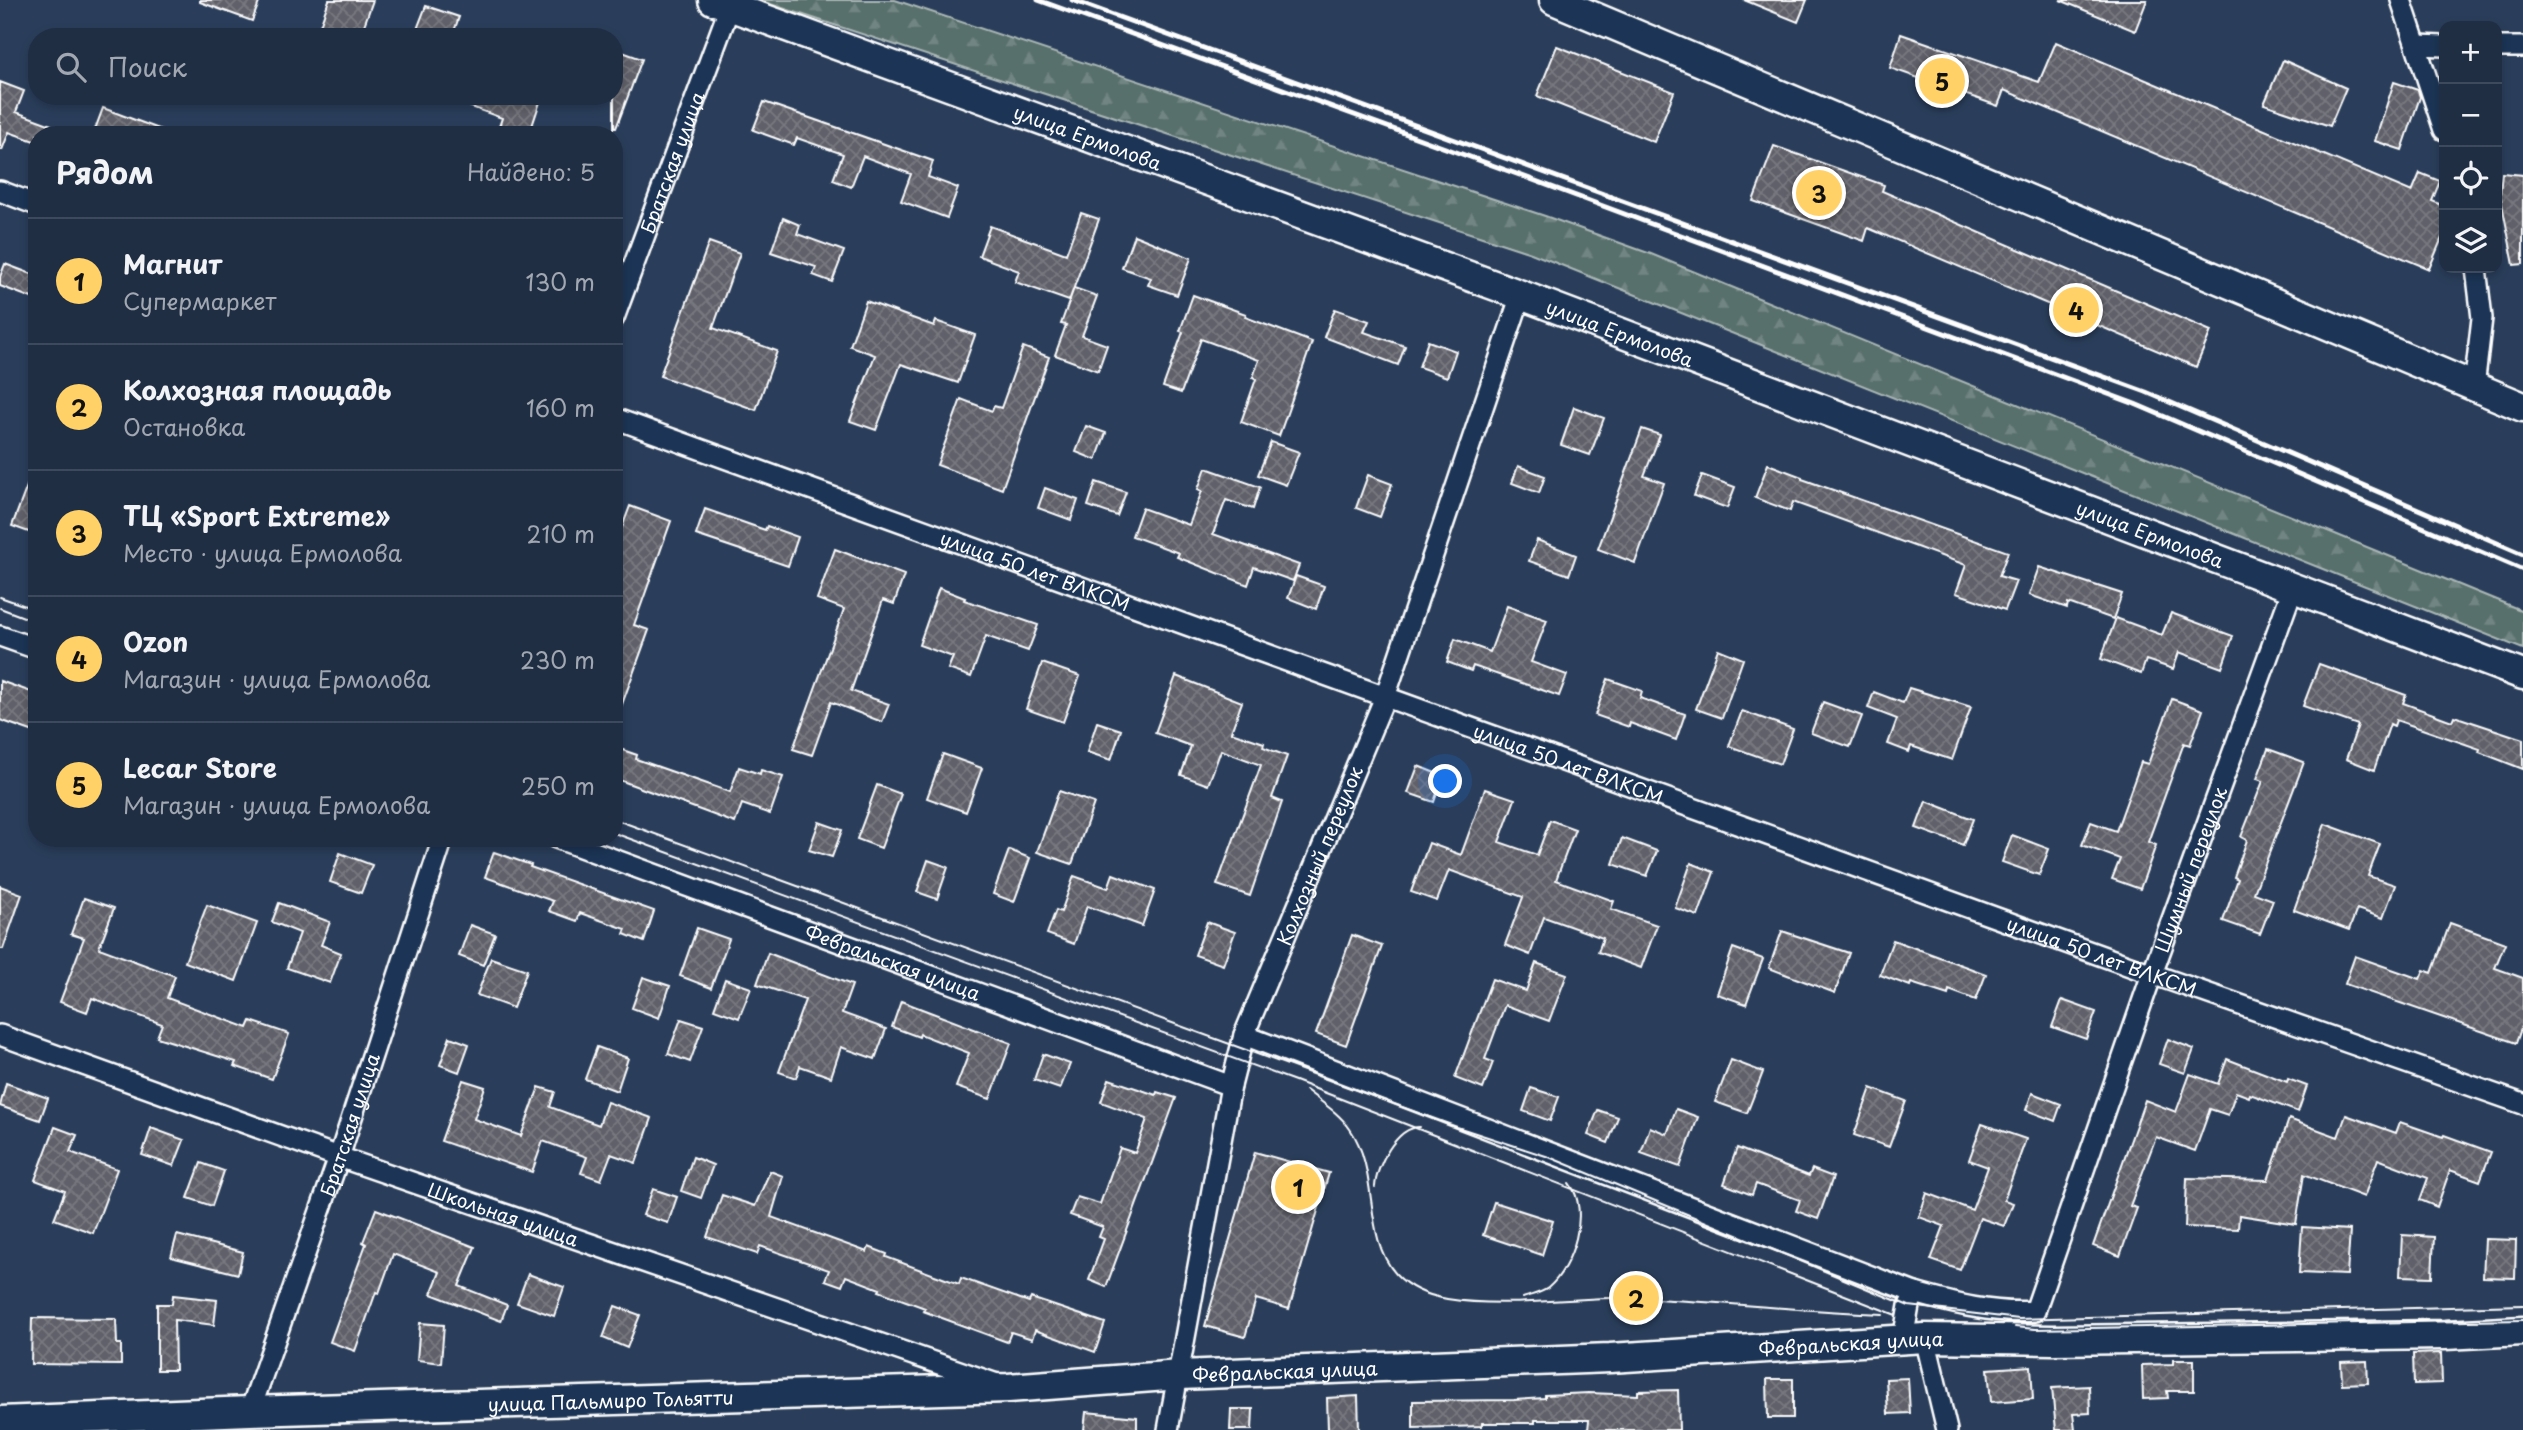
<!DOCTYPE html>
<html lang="ru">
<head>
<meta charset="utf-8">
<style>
  body { margin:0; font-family:"Playpen Sans",sans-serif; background:#28364b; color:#f1f3f6 }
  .controls { position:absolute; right:21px; top:21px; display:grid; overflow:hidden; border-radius:14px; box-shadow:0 4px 10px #0003 }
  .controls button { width:63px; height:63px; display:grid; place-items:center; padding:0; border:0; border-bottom:2px solid #3d4a5d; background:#202e44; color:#f1f3f6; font:35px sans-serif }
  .you { position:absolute; left:1446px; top:782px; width:24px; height:24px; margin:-18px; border:5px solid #fff; border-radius:50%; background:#1a73e8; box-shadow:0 0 0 10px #1a73e833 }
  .badge { display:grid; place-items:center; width:46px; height:46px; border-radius:50%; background:#ffd166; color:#111; font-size:23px; font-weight:700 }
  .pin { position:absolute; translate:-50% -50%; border:4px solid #fff; box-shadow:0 2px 7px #0006 }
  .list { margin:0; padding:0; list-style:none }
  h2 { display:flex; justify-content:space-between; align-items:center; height:91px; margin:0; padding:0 28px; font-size:30px }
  h2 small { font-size:23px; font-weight:400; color:#a2a8b2 }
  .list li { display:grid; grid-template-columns:46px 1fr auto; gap:21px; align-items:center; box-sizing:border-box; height:126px; padding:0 28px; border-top:2px solid #3d4a5d }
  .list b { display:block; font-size:26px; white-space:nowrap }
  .list p { margin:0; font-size:23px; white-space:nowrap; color:#a2a8b2 }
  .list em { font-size:23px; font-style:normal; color:#a2a8b2 }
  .icon { flex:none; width:38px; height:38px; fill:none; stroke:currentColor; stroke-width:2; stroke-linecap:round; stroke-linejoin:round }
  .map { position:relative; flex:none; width:2523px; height:1430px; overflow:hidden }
  .search { position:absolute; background:#202e44; box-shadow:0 4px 10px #0003; left:28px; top:28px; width:595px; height:77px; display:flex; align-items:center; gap:18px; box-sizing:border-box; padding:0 24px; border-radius:28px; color:#a2a8b2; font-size:26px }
  .panel { position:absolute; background:#202e44; box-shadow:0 4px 10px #0003; left:28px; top:126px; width:595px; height:721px; border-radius:28px }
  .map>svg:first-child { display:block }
  .forest { fill:url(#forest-firs); stroke:#acb8b6; stroke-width:2 }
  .building { fill:url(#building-cross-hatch); stroke:#fff; stroke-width:2 }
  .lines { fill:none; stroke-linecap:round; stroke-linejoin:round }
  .street-casing { stroke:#fff; stroke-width:24 }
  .secondary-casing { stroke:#fff; stroke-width:33 }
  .street { stroke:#1d3557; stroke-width:19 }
  .secondary { stroke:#1d3557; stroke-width:28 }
  .tram { stroke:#fff; stroke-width:2 }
  .rail { stroke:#fff; stroke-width:5 }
  .labels { text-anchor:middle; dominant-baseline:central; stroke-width:7; stroke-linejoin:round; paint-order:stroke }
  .street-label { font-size:19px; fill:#fff; stroke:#1d3557 }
</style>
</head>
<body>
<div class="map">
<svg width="2523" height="1430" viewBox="0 0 2523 1430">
  <defs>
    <pattern id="forest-firs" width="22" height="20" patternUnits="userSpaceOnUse" patternTransform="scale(1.75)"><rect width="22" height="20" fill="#58706c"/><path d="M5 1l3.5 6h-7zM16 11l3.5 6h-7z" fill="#718582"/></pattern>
    <pattern id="building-cross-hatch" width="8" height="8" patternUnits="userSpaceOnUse" patternTransform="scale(1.75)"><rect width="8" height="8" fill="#60606a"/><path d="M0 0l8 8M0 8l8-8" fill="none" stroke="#787880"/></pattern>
  </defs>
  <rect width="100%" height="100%" fill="#2a3e5b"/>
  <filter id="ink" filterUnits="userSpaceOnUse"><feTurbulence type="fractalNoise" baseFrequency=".0143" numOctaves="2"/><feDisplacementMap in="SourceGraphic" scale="14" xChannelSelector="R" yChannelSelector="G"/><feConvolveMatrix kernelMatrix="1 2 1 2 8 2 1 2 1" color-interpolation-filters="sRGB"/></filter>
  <g filter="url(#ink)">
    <path class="forest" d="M758 0H895L1545 216 1651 254 2523 611V649L1531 253Z"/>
    <path class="building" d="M200 0H260L252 21 200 2Z
      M329 0H373L360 37H316Z
      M1744 0H1807L1798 22Z
      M2060 0H2147L2135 31Z
      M426 6 459 17 452 37H414Z
      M1901 34 2039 82 2056 42 2412 192 2420 173 2440 181 2432 201 2444 206V233L2429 269 2004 90 1998 106 1890 68Z
      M1557 46 1674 92 1654 142 1537 96Z
      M614 49 642 59 616 128H614Z
      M2283 60 2346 88 2330 126 2264 104Z
      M0 82 24 91 16 112 73 133V135H37V142L9 132 2 150H0Z
      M2394 82 2418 90 2420 97 2402 150 2375 141Z
      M450 96H542L529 135H496L502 118 449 99Z
      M764 102 933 161 928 177 958 188 947 218 901 201 911 174 863 156 851 187 833 180 843 154 797 138 794 145 753 130Z
      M103 108 170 133 169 135H93Z
      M1774 146 1884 185 1882 191 2211 331 2196 367 1868 228 1864 241 1753 201Z
      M2502 173 2523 175V264L2514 265 2500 194Z
      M1081 213 1099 219 1069 301 1015 282 1019 271 979 256 990 226 1066 254Z
      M783 218 800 225 797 234 844 251 832 282 813 275 816 267 771 252Z
      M1134 235 1191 258 1177 295 1148 285 1151 278 1122 268Z
      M709 242 740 253 713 328 777 351 756 410 660 376Z
      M5 264 37 276V300L0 286V277Z
      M1074 288 1097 296 1082 336 1107 345 1098 371 1055 355 1066 325 1061 324Z
      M1193 295 1246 314 1245 317 1312 342 1279 436 1241 422 1256 379 1253 377 1259 360 1201 339 1181 393 1163 387 1183 332 1180 331Z
      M866 301 934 326 936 321 975 335 958 383 901 364 876 430 850 421 875 355 850 346Z
      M1335 309 1369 321 1364 332 1405 346 1398 365 1324 337Z
      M1428 341 1456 351 1447 377 1419 367Z
      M1023 347 1049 357 1002 489 937 465 961 399 992 411 994 406 1001 408Z
      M1574 407 1604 418 1590 455 1561 445Z
      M1086 426 1106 433 1096 460 1076 452Z
      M1642 429 1660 435 1644 476 1664 483 1635 563 1598 549Z
      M1271 442 1299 452 1286 485 1258 475Z
      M1768 464 1802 477V479L2008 552 1999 576 2016 581 2005 610 1956 593 1966 565 1793 502 1790 511 1755 498Z
      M35 465H37V535L12 526Z
      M1518 466 1545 476 1539 493 1512 483Z
      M1206 468 1260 487 1253 509 1226 500 1213 534 1299 565 1293 581 1254 567 1248 585 1177 557 1179 553 1132 536 1142 508 1189 525 1202 491 1198 489Z
      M1368 475 1392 484 1380 517 1356 508Z
      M1702 475 1735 487 1727 508 1694 496Z
      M1096 482 1126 492 1117 516 1088 506Z
      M1045 488 1078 500 1071 520 1038 508Z
      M630 506 671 521 634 625 649 630 617 718H614V549Z
      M705 509 765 530 767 526 798 537 788 566 696 535Z
      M1537 540 1576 555 1569 575 1529 561Z
      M835 549 904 575 894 604 883 600 851 691 889 704 882 722 831 702 812 755 793 749 844 609 817 599Z
      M2039 567 2122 594 2113 619 2068 603 2067 608 2029 595Z
      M1296 576 1324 586 1316 609 1288 598Z
      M939 588 965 598 964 600 1038 625 1028 651 986 636 971 677 948 669 953 657 919 645Z
      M1507 606 1547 620 1531 662 1567 675 1559 696 1473 666 1471 671 1447 662 1455 639 1490 652Z
      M2171 613 2233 636 2222 668 2179 652 2173 669 2146 660 2141 674 2101 659 2116 618 2162 635Z
      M1718 649 1743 659 1722 718 1696 709Z
      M1042 663 1080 676 1063 722 1026 709Z
      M2319 664 2406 695 2403 703 2452 721 2454 716 2523 739V769L2479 752 2480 749 2396 720 2394 726 2390 724 2374 770 2346 759 2358 725 2303 706Z
      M1176 676 1242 702 1231 732 1264 743 1263 747 1287 756 1272 798 1282 802 1250 896 1217 885 1261 765 1221 750 1208 785 1181 775 1191 746 1155 733Z
      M1608 679 1642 691 1640 698 1685 714 1676 740 1630 723 1629 727 1595 715Z
      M0 681 37 694V733L0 720Z
      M1909 688 1971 707 1952 760 1911 746 1909 752 1888 744 1897 719 1868 708 1874 692 1903 703Z
      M2172 699 2203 710 2190 745 2184 743 2148 842 2156 845 2140 889 2112 879 2120 859 2082 845 2091 822 2116 831 2141 762 2148 764Z
      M1823 702 1862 716 1850 747 1811 733Z
      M1742 711 1793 729 1780 764 1729 746Z
      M1097 722 1121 730 1111 760 1087 752Z
      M614 747 637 755 636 759 730 792 739 767 760 774 761 770 783 777 770 814 742 804 735 823 614 778Z
      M2268 749 2304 762 2254 893 2273 900 2260 934 2223 921 2238 879 2234 877 2247 840 2241 837 2263 781 2257 779Z
      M943 754 982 768 966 812 927 798Z
      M1418 766 1443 776 1434 802 1408 793Z
      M877 785 901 794 881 848 857 839Z
      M1485 789 1515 799 1499 842 1537 855 1550 820 1575 829 1556 880 1614 901 1611 909 1657 925 1641 968 1598 952 1603 938 1544 917 1530 955 1505 945 1523 897 1449 870 1437 901 1411 892 1429 843 1461 855Z
      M1059 791 1094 803 1072 864 1037 852Z
      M1926 801 1973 819 1963 845 1916 828Z
      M819 822 842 830 832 857 809 850Z
      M2325 824 2380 844 2368 876 2395 885 2383 918 2357 909 2349 930 2294 910Z
      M2012 835 2049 849 2039 875 2002 862Z
      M1622 838 1657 851 1647 876 1613 864Z
      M1009 850 1030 858 1014 902 993 894Z
      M494 852 531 865 530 867 654 911 644 942 624 934 626 929 580 913 577 921 549 911 553 901 485 877Z
      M340 853 372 865 361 893 330 882Z
      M928 860 948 867 937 899 917 892Z
      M1691 863 1714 872 1698 916 1675 908Z
      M1113 874 1155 890 1142 926 1087 906 1074 944 1047 934 1056 910 1061 912 1074 876 1108 888Z
      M0 886 22 894 3 949H0Z
      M84 898 114 908 99 948 175 976 167 998 248 1028 251 1021 289 1034 272 1079 234 1066 236 1062 157 1037 162 1024 92 998 87 1012 60 1002 84 938 71 934Z
      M279 903 330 922 321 945 341 953 330 983 287 968 300 933 272 922Z
      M207 905 257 923 236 981 185 962Z
      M1207 922 1235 932 1223 965 1195 955Z
      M2450 923 2505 943 2495 968 2523 978V1023L2516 1043 2345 984 2355 956 2420 979 2424 970 2432 973Z
      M470 925 495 934 483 965 459 956Z
      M697 928 729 939 711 988 680 976Z
      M1782 931 1849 953 1835 993 1769 968Z
      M1352 935 1382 946 1346 1045 1316 1034Z
      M1893 940 1986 974 1976 1000 1949 990 1948 995 1911 983 1910 986 1880 975Z
      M1733 948 1763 959 1746 1004 1717 994Z
      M768 953 852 985 842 1013 886 1029 875 1059 841 1047 831 1077 800 1066 796 1078 779 1072 805 1000 757 984Z
      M491 958 527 970 513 1008 477 995Z
      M1536 963 1567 974 1549 1021 1505 1005 1485 1059 1493 1062 1483 1089 1455 1078 1492 979 1526 991Z
      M643 977 670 986 659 1018 632 1008Z
      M725 979 751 988 739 1018 714 1009Z
      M2062 1000 2096 1012 2086 1039 2052 1027Z
      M901 1001 1011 1043 990 1099 956 1087 969 1053 920 1034 919 1037 892 1027Z
      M681 1019 703 1026 690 1062 668 1054Z
      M450 1037 469 1044 459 1072 440 1065Z
      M2168 1039 2194 1049 2185 1073 2159 1064Z
      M597 1047 628 1058 617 1091 585 1079Z
      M1043 1054 1070 1064 1060 1089 1034 1080Z
      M2227 1059 2287 1082 2288 1079 2307 1086 2298 1112 2250 1094 2249 1097 2236 1092 2228 1115 2210 1109 2195 1151 2156 1137 2130 1206 2137 1208 2120 1256 2093 1246 2145 1100 2176 1112 2190 1074 2218 1084Z
      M1731 1060 1763 1072 1747 1113 1715 1102Z
      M1109 1079 1156 1095 1157 1092 1176 1098 1106 1287 1089 1280 1104 1239 1099 1237 1103 1227 1070 1215 1077 1197 1100 1204 1120 1148 1135 1153 1147 1119 1101 1102Z
      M463 1080 485 1087 474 1119 521 1136 539 1087 555 1092 550 1107 599 1125 607 1102 652 1118 636 1163 611 1154 601 1180 581 1173 587 1157 543 1141 532 1172 441 1141Z
      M6 1083 48 1098 40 1120 0 1106Z
      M1531 1088 1559 1097 1550 1121 1523 1111Z
      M1871 1088 1906 1101 1889 1147 1854 1135Z
      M2032 1093 2061 1104 2055 1121 2026 1110Z
      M1676 1109 1698 1117 1680 1167 1641 1153 1650 1127 1667 1134Z
      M1598 1110 1618 1117 1608 1143 1588 1135Z
      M2346 1115 2396 1133 2400 1122 2443 1137 2444 1135 2491 1152 2480 1181 2450 1170 2437 1207 2420 1200 2428 1178 2378 1159 2364 1197 2304 1174 2296 1224 2239 1215 2238 1229 2185 1227 2187 1178 2268 1180 2289 1119 2338 1137Z
      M1982 1124 2026 1139 2004 1200 2013 1203 2004 1226 1980 1218 1960 1270 1931 1260 1944 1226 1919 1217 1927 1193 1972 1210 1988 1167 1969 1160Z
      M55 1127 77 1135 70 1152 117 1169 93 1233 54 1219 65 1191 35 1180Z
      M151 1128 184 1140 174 1166 142 1155Z
      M1737 1148 1809 1176 1812 1169 1833 1177 1818 1219 1796 1211 1800 1200 1756 1184 1752 1195 1724 1184Z
      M1255 1152 1329 1173 1289 1309 1256 1299 1245 1337 1205 1326Z
      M693 1157 713 1165 701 1198 681 1191Z
      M201 1163 224 1171 212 1206 188 1198Z
      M770 1171 783 1176 771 1217 867 1252 869 1247 887 1254 886 1257 959 1284 961 1278 1029 1302 1031 1298 1105 1323 1095 1352 1035 1330 1032 1339 1011 1332 1007 1342 923 1311 925 1308 879 1291 880 1289 846 1276 842 1286 825 1280 829 1270 760 1246 757 1254 707 1237 722 1195 755 1206Z
      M653 1189 677 1197 668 1223 643 1215Z
      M1494 1202 1553 1221 1542 1255 1483 1235Z
      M376 1209 475 1247 459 1286 507 1305 501 1321 431 1294 440 1272 393 1254 379 1293 376 1292 355 1351 330 1342 366 1244 363 1242Z
      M2302 1227 2350 1230 2347 1275 2299 1273Z
      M177 1235 243 1252 238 1274 171 1257Z
      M2402 1235 2434 1237 2432 1277 2400 1276Z
      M2485 1239 2516 1240 2515 1278 2483 1277Z
      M528 1274 564 1287 554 1316 517 1303Z
      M173 1295 217 1300 214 1325 174 1320 175 1370H157V1304H172Z
      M615 1306 640 1315 627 1348 603 1338Z
      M32 1318 116 1319 117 1344H121V1365L31 1364Z
      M420 1323 444 1325 441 1363 417 1360Z
      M2441 1353 2442 1383 2414 1384 2413 1354Z
      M2173 1360H2194V1391H2167L2168 1398 2143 1399 2142 1365 2173 1364Z
      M2367 1361 2368 1383 2342 1384 2341 1362Z
      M2031 1366 2033 1399 1991 1402 1988 1369Z
      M1908 1378 1910 1413 1888 1414 1886 1379Z
      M1767 1379H1793V1418H1768Z
      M2089 1386 2090 1413 2073 1414 2075 1430H2056L2052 1388Z
      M1678 1390 1679 1430H1588L1589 1420H1535V1423H1482V1426L1413 1428V1401L1514 1400 1545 1398V1395L1589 1393 1638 1395V1391Z
      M1358 1396 1359 1430H1328L1327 1398Z
      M1231 1409H1253L1252 1430H1230Z
      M1086 1412 1137 1417V1430H1084Z"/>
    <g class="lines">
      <g class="street-casing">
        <g id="street">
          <path d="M2401 0 2444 130"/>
          <path d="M2417 45 2444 46"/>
          <path d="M2497 47H2523"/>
          <path d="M0 191 37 205"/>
          <path id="s1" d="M614 318 730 6"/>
          <path d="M2474 387 2482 318 2476 268"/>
          <path id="s2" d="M614 418 2152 974 2523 1104"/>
          <path d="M0 636 37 649"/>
          <path id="s3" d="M556 838 1231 1086"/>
          <path id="s4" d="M0 1035 339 1157 997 1384"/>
          <path id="s5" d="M1244 1035 1915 1293C1954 1304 1994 1314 2035 1311L2152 974 2293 588"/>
          <path d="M1925 1338 1947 1430"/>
          <path d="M1903 1339 1909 1306 1915 1293"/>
          <path id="s6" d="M250 1411 339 1157 443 838"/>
          <path id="s7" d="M1168 1430 1231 1086 1244 1035 1385 697 1521 295"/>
        </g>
      </g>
      <g class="secondary-casing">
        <g id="secondary">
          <path id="s8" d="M713 0 1521 295 2523 675"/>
          <path d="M1554 0 2523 407"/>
          <path id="s9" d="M0 1421 250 1411 1008 1388 1180 1375 1610 1358 1925 1338 2052 1340 2445 1335 2523 1331"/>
        </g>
      </g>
      <use href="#street" class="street"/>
      <use href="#secondary" class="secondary"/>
      <path class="tram" d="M0 597 37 610
        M0 608 37 622
        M614 819 1457 1127 1549 1157 1909 1306 2019 1319 2523 1305
        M614 833 1295 1081 1896 1315
        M1306 1090C1321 1102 1339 1113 1350 1129 1380 1171 1362 1236 1396 1274 1409 1288 1429 1296 1447 1299 1511 1309 1575 1296 1639 1298 1720 1302 1801 1311 1883 1314
        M1375 1187C1376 1167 1396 1127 1420 1127
        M1523 1298C1530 1295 1542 1293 1548 1288 1573 1267 1591 1210 1569 1183
        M2015 1327 2035 1329 2523 1320"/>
      <path class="rail" d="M1038 0 1525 177 2135 404 2523 570
        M1072 0 2146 392 2523 554"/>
    </g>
  </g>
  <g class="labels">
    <g class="street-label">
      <text stroke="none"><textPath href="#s8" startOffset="399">улица Ермолова</textPath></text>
      <text stroke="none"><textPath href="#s1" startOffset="166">Братская улица</textPath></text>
      <text stroke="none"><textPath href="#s8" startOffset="966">улица Ермолова</textPath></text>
      <text stroke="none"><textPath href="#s8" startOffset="1533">улица Ермолова</textPath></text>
      <text stroke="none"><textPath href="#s2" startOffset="448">улица 50 лет ВЛКСМ</textPath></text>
      <text stroke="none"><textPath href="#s2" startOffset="1015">улица 50 лет ВЛКСМ</textPath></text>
      <text stroke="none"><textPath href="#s7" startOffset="597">Колхозный переулок</textPath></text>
      <text stroke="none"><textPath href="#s5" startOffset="1309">Шумный переулок</textPath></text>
      <text stroke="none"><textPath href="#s2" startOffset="1582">улица 50 лет ВЛКСМ</textPath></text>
      <text stroke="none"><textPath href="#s3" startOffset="359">Февральская улица</textPath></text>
      <text stroke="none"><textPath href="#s6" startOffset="303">Братская улица</textPath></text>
      <text stroke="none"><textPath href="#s4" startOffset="534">Школьная улица</textPath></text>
      <text stroke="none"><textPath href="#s9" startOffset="1853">Февральская улица</textPath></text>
      <text stroke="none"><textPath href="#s9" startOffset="1286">Февральская улица</textPath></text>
      <text stroke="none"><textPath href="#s9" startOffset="611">улица Пальмиро Тольятти</textPath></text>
    </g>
  </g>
</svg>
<div class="controls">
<button>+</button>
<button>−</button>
<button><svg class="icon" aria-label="locate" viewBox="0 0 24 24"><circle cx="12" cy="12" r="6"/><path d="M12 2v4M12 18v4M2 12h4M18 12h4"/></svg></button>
<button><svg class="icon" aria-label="layers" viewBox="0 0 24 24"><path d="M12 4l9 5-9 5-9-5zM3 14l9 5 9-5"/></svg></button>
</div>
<div class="you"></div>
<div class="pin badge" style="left:1298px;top:1187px">1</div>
<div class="pin badge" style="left:1636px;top:1298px">2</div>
<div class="pin badge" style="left:1819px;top:193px">3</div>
<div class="pin badge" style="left:2076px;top:310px">4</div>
<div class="pin badge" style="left:1942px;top:81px">5</div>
<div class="search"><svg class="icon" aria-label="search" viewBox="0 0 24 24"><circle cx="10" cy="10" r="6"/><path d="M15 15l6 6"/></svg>Поиск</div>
<section class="panel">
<h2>Рядом<small>Найдено: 5</small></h2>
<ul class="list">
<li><span class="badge">1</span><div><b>Магнит</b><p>Супермаркет</p></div><em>130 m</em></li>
<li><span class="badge">2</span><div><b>Колхозная площадь</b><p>Остановка</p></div><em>160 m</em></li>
<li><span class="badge">3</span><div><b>ТЦ «Sport Extreme»</b><p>Место · улица Ермолова</p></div><em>210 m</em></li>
<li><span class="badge">4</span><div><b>Ozon</b><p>Магазин · улица Ермолова</p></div><em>230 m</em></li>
<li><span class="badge">5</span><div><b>Lecar Store</b><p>Магазин · улица Ермолова</p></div><em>250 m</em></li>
</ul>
</section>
</div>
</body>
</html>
